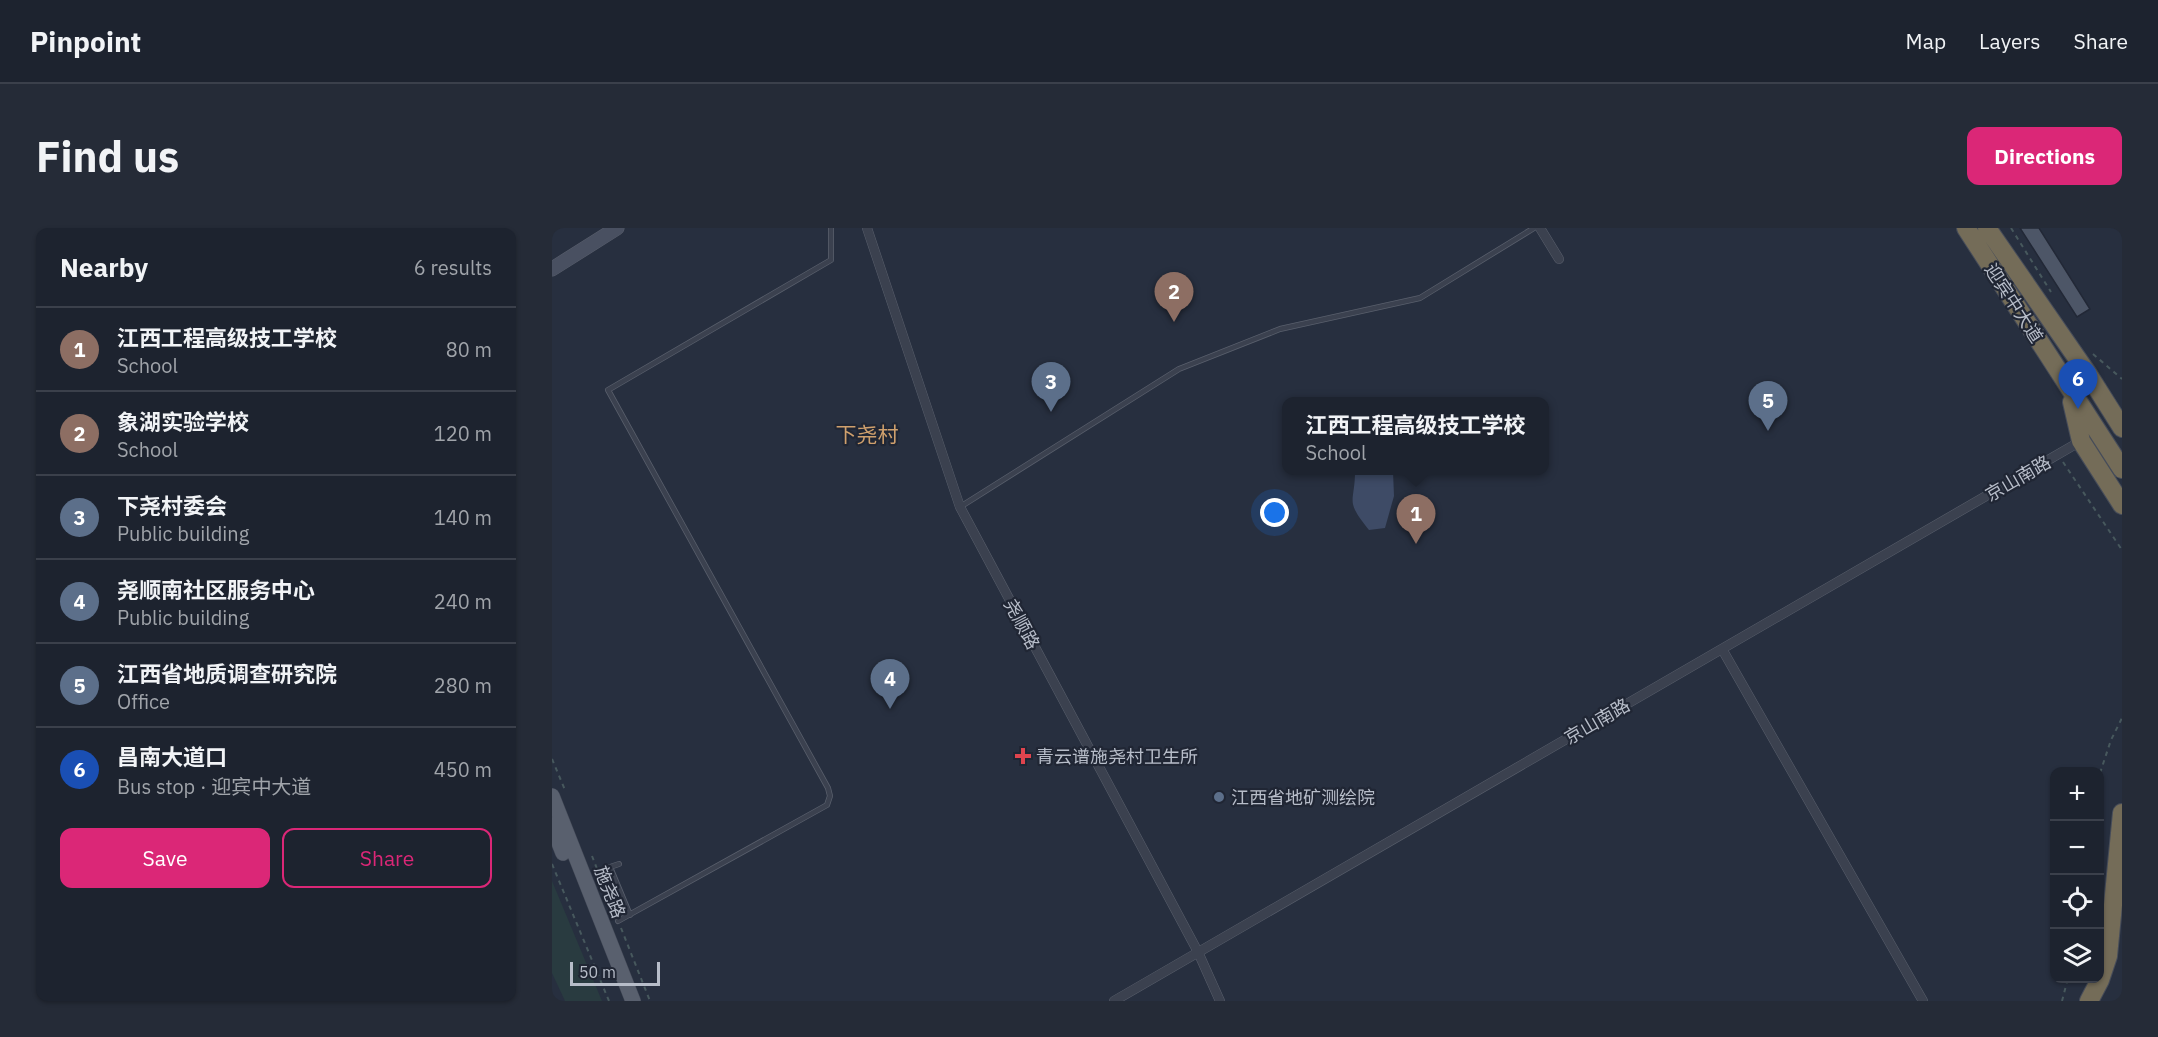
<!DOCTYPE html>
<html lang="en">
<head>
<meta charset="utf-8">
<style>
  body { margin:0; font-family:"IBM Plex Sans","Noto Sans SC",sans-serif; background:#252b37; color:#f1f3f6 }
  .controls { position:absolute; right:18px; bottom:18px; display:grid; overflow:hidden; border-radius:12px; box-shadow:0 2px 4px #0004 }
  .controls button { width:54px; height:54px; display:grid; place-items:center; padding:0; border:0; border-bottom:2px solid #3b404b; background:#1d232f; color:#f1f3f6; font:30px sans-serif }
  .scale { position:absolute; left:18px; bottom:15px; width:90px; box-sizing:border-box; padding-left:6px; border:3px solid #b7bdc9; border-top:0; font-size:16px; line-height:21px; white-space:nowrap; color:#b7bdc9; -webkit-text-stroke:4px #202634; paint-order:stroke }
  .you { position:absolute; left:723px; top:285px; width:21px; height:21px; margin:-15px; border:4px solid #fff; border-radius:50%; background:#1a73e8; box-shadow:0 0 0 9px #1a73e833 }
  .badge { display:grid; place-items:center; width:39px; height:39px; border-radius:50%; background:#db2777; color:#fff; font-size:20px; font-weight:700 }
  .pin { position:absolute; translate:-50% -50px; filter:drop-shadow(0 2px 3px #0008) }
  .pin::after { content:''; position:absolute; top:32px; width:21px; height:18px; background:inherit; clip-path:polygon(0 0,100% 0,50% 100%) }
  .popup { position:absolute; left:730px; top:169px; width:267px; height:78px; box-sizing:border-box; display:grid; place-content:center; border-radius:12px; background:#1d232f; filter:drop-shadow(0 2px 4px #0005); font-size:20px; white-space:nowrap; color:#a0a4aa }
  .popup b { font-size:22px; color:#f1f3f6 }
  .popup::after { content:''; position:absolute; left:50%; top:100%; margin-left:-12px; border:12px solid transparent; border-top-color:#1d232f }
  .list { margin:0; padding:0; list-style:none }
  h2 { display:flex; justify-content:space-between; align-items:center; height:78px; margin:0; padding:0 24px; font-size:26px }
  h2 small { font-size:20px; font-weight:400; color:#a0a4aa }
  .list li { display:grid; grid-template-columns:39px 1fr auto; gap:18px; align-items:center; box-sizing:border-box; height:84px; padding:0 24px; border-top:2px solid #3b404b }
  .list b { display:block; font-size:22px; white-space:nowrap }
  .list p { margin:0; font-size:20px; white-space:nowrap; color:#a0a4aa }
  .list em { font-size:20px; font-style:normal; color:#a0a4aa }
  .actions { display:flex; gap:12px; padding:18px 24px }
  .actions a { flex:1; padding:14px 0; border:2px solid #db2777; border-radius:12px; text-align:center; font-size:21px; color:#db2777 }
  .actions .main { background:#db2777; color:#fff }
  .icon { flex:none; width:33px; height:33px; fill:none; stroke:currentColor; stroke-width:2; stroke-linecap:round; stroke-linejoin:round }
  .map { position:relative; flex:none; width:1570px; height:773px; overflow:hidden; border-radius:12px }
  header { display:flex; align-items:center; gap:36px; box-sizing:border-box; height:84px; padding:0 30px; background:#1d232f; border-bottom:2px solid #3b404b }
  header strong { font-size:28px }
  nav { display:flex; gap:33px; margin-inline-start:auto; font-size:21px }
  .intro { display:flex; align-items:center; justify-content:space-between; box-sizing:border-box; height:144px; padding:0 36px }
  h1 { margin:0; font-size:42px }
  .button { padding:15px 27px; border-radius:12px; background:#db2777; color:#fff; font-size:21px; font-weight:700 }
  main { display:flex; gap:36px; padding:0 36px }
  aside { flex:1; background:#1d232f; border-radius:12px; box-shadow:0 2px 4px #0004 }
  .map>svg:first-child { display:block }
  .green { fill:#293b40 }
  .water { fill:#3e4b66 }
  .building { fill:#4d5667; stroke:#222836; stroke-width:1.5 }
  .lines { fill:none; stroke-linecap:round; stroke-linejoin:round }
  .lane-casing { stroke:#595f6c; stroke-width:6 }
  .street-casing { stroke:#595f6c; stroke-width:10 }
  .secondary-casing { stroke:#595f6c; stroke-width:15 }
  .primary-casing { stroke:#444a58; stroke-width:16 }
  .highway-casing { stroke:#464c59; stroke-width:20 }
  .path { stroke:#47585d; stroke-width:2; stroke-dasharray:4.5 4.5; stroke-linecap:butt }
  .lane { stroke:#3b414f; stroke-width:4.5 }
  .street { stroke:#3b414f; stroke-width:9 }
  .secondary { stroke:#495061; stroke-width:14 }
  .primary { stroke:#59606e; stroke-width:15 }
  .highway { stroke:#746c58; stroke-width:18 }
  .health-dot { fill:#e0444e; stroke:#202634; stroke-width:2 }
  .service-dot { fill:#5c6f8a; stroke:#202634; stroke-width:2 }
  .labels { text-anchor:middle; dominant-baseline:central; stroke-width:4.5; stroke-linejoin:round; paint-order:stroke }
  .street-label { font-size:18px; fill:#b7bdc9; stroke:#202634 }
  .poi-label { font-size:18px; fill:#b7bdc9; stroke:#202634; text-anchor:start }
  .quarter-label { font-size:21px; fill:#cfa06d; stroke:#202634 }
</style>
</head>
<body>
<header>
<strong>Pinpoint</strong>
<nav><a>Map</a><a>Layers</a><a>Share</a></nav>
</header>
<div class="intro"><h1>Find us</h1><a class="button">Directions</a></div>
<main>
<aside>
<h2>Nearby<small>6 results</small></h2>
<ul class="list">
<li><span class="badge" style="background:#8d6e63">1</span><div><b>江西工程高级技工学校</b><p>School</p></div><em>80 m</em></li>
<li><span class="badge" style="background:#8d6e63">2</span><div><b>象湖实验学校</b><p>School</p></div><em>120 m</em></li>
<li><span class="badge" style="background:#5c6f8a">3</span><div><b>下尧村委会</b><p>Public building</p></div><em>140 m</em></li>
<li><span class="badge" style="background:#5c6f8a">4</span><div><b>尧顺南社区服务中心</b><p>Public building</p></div><em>240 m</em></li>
<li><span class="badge" style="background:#5c6f8a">5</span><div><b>江西省地质调查研究院</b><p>Office</p></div><em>280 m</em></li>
<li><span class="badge" style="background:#1a4fb4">6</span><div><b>昌南大道口</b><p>Bus stop · 迎宾中大道</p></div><em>450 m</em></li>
</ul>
<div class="actions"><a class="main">Save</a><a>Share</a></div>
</aside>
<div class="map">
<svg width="1570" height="773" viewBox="0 0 1570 773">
  <rect width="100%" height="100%" fill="#272f3f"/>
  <path class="green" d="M0 653 50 773H13L0 745Z"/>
  <path class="water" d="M803 243H841L842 268 833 300 817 302C792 271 803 276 803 243Z"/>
  <path class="building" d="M1468 0H1487L1538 81 1525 89Z"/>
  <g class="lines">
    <g class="lane-casing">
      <path id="lane" d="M408 279 627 141 728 101 868 70 982 0
        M67 636 58 639 78 687
        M66 693 275 577 278 568 276 560 56 162 279 32V0"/>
    </g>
    <g class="street-casing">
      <path id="street" d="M315 0 408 279 646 724 668 773
        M988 0 1007 31
        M1170 421 1371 773
        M562 773 1529 213"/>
    </g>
    <g class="secondary-casing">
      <path id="secondary" d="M0 41 65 0"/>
    </g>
    <g class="primary-casing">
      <path id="primary" d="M0 568 81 773
        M0 597 11 625"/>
    </g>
    <g class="highway-casing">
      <path id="highway" d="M1414 0 1570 241
        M1435 0 1536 146 1570 200
        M1520 174 1529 213 1570 277
        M1537 773 1548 752 1556 728 1570 585"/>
    </g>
    <path class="path" d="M1459 0 1499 64
      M1541 126 1570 151
      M1511 234 1570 322
      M0 531 13 562
      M1548 545 1559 512 1570 490
      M40 628 63 687
      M0 636 57 773
      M69 700 98 773
      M1510 773 1516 750"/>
    <use href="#lane" class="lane"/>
    <use href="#street" class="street"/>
    <use href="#secondary" class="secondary"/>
    <use href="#primary" class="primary"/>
    <use href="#highway" class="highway"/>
  </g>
  <path class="health-dot" d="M468 519h6v6h6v6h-6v6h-6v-6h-6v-6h6z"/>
  <circle class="service-dot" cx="667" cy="569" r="6"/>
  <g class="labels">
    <g class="street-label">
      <text transform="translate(1462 75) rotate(57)">迎宾中大道</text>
      <text transform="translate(1466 250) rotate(-30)">京山南路</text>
      <text transform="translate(470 396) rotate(62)">尧顺路</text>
      <text transform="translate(1045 493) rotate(-30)">京山南路</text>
      <text transform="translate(58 664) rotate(69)">施尧路</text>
    </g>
    <g class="poi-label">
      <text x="484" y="528">青云谱施尧村卫生所</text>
      <text x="679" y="569">江西省地矿测绘院</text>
    </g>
    <g class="quarter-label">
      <text x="315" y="206">下尧村</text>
    </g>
  </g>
</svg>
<div class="controls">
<button>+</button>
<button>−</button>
<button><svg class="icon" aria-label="locate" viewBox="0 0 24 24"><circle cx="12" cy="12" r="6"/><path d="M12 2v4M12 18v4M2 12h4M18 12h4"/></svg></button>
<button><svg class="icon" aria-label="layers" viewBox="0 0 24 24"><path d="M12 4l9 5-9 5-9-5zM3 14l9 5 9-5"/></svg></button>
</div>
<div class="scale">50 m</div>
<div class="you"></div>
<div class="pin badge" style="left:864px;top:316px;background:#8d6e63">1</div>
<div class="popup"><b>江西工程高级技工学校</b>School</div>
<div class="pin badge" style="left:622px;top:94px;background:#8d6e63">2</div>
<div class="pin badge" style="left:499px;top:184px;background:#5c6f8a">3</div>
<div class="pin badge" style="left:338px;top:481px;background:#5c6f8a">4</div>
<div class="pin badge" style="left:1216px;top:203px;background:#5c6f8a">5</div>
<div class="pin badge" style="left:1526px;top:181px;background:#1a4fb4">6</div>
</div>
</main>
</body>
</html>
